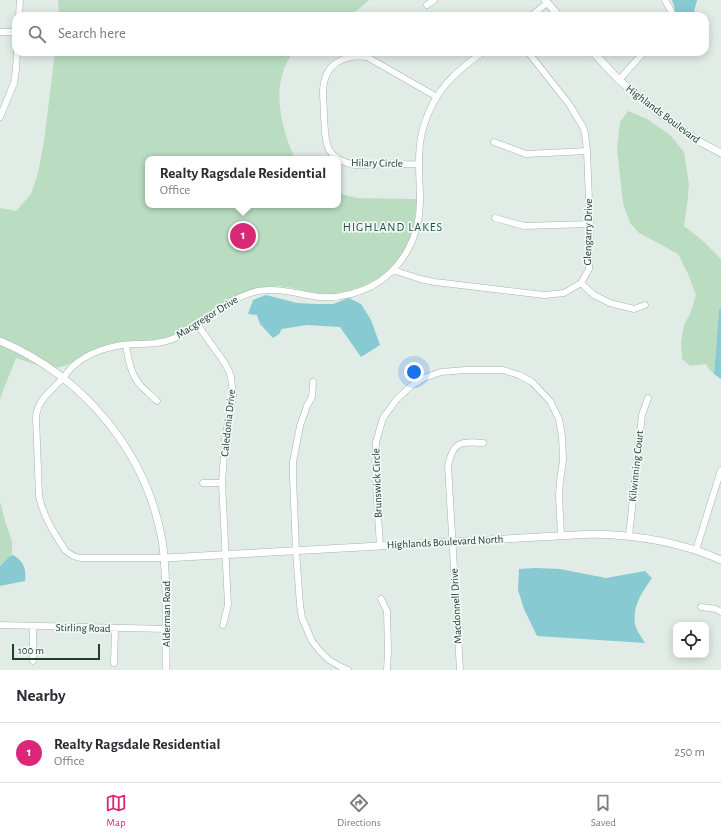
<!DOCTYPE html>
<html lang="en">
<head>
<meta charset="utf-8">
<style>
  body { margin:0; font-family:"Alegreya Sans",sans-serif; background:#f2f2f3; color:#2b2b33 }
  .controls { position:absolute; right:12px; bottom:12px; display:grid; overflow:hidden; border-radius:8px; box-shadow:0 2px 10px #0003 }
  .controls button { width:36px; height:36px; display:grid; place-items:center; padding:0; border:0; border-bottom:1px solid #e1e1e2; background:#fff; color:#2b2b33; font:20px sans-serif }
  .scale { position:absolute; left:12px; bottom:10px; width:88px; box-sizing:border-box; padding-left:4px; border:2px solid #213d34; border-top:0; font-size:11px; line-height:14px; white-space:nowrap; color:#213d34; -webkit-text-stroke:3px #f2f8f5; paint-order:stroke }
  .you { position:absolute; left:414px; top:372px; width:14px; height:14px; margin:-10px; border:3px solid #fff; border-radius:50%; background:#1a73e8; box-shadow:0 0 0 6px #1a73e833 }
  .badge { display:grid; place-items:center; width:26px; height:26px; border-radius:50%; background:#db2777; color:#fff; font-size:13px; font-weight:700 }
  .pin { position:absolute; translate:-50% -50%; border:2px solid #fff; box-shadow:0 1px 4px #0006 }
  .popup { position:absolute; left:145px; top:156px; width:196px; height:52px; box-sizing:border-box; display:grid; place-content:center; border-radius:8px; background:#fff; filter:drop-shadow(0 1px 3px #0005); font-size:13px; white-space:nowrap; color:#7c7c81 }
  .popup b { font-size:15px; color:#2b2b33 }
  .popup::after { content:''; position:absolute; left:50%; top:100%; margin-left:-8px; border:8px solid transparent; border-top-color:#fff }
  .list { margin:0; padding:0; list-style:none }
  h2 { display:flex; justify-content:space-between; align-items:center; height:52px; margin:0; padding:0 16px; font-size:17px }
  h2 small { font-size:13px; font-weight:400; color:#7c7c81 }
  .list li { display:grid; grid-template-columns:26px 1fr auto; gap:12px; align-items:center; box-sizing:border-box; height:60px; padding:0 16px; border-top:1px solid #e1e1e2 }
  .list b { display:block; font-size:15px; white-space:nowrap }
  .list p { margin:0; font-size:13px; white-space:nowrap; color:#7c7c81 }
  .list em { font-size:13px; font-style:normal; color:#7c7c81 }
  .icon { flex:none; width:22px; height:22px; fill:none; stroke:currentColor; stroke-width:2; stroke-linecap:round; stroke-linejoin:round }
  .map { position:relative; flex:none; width:721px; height:670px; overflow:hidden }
  .search { position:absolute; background:#fff; box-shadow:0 2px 10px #0003; left:12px; right:12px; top:12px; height:44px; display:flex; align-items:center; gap:10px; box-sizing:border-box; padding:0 14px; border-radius:12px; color:#7c7c81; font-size:15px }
  .sheet { height:112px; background:#fff }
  nav { display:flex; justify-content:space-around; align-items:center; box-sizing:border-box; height:56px; border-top:1px solid #e1e1e2; background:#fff; font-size:11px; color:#7c7c81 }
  nav a { display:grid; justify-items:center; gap:2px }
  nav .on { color:#db2777 }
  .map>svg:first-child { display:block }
  .green { fill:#baddc2 }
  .water { fill:#88cad2 }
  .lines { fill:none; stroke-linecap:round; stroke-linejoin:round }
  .minor-casing { stroke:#a4b4ae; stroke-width:7 }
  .tertiary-casing { stroke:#a4b4ae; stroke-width:8 }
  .minor { stroke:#fff; stroke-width:6 }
  .tertiary { stroke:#fff; stroke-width:7 }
  .labels { text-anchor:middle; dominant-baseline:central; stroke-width:3.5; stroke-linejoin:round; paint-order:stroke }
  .street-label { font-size:11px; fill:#213d34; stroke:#f2f8f5 }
  .neighbourhood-label { font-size:12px; letter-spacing:1px; fill:#1d4f41; stroke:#f2f8f5 }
</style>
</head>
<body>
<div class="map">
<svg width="721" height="670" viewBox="0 0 721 670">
  <rect width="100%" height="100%" fill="#e1ece7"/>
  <path class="green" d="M58 0H369L359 9 348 16H59Z
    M55 52H293C270 84 280 125 295 159H148V205H338V193L357 198 417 199C416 213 415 225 411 238 396 275 356 297 316 293 308 292 300 290 292 288 279 285 264 286 250 290 220 299 199 324 170 336 156 342 142 340 128 341 121 341 114 343 107 345 97 348 86 353 77 359 76 360 74 362 72 363 68 365 61 367 55 368L31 352 0 338V208L16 211 31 194 38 173 44 141Z
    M628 111 647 119 670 135 684 152 689 185 687 206 684 226 702 240 721 259V308L719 310 714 374 709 369 706 364 690 366 682 359 681 342 684 325 690 314 696 295 688 274 678 254 639 233 630 223 623 203 617 149 620 122Z
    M0 345 28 358 42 367 16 358 1 396 0 401Z
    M0 501 5 521 12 541V554L0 566Z"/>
  <path class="water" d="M672 0H697L694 12 692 16H676L674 6Z
    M266 295 297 303 316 304H333L349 298 361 304 371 320 380 345 361 357 340 327 307 325 282 329 279 334 273 338 260 324 257 315 248 314 253 300Z
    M721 308V379L714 374 719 310Z
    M13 555C23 560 27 570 25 581L0 586V566L10 556Z
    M536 568 560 569 606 578 645 571 652 578C643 591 632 606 635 624 636 630 642 638 645 643L537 636 524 609 518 590 519 569Z"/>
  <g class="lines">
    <g class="minor-casing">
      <path id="minor" d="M665 0 672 13 671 16
        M427 5 434 0
        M19 16 20 0
        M531 16 547 3
        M0 32H16
        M619 80 644 52
        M0 117 14 83 16 69 17 52
        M494 142 526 154 587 151
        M419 164 355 165C345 163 335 159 329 150 324 139 325 127 324 116 324 108 323 99 323 91 324 64 343 54 367 57L437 97
        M495 218 524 226 590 224
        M393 270 420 279 435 282 544 295 564 293 581 283 589 269 590 224 587 151 585 133 583 127 569 104 528 52
        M581 283 594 295 610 303 634 309 645 305
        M197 324 224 362 229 371 231 377 233 396 225 439 222 483 228 605 223 625
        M126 345C128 359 131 375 141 386 146 391 152 396 157 401
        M313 382 312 397 307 406 300 426 293 462V478L296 551 300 605 302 618 312 641 319 650 329 660 341 667 348 670
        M203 483H222
        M629 536 642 415 648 398
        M380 546 375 469 376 442 383 418 397 399 411 386 424 378 441 372 466 370H503L519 375 532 382 550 401 559 419 562 436 563 460 560 481 559 496 561 535
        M696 550 721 470
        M165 558H81C74 557 70 555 65 550 54 533 43 516 39 496L36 417C38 400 48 394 59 382 64 378 67 372 72 367 88 352 112 345 133 344 148 344 161 344 175 338 204 324 226 298 258 291 276 288 291 292 307 295 329 300 352 296 372 286 403 269 420 236 420 201 420 176 416 150 424 125 435 90 454 73 483 52
        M381 599 387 611 388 651 387 670
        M701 607 716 609 721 612
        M0 625 167 629
        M33 627V661
        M114 663 115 629
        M460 670 448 466C453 442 460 441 483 443"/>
    </g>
    <g class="tertiary-casing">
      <path id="tertiary" d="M545 0 559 16
        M593 52 619 80 660 114 700 142 721 153
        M0 341C83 376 146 451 162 540 165 557 165 574 166 591 166 617 166 644 166 670
        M165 558 593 534C637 535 681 542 721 560"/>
    </g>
    <use href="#minor" class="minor"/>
    <use href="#tertiary" class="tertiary"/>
  </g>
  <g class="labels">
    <g class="street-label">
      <text transform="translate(663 114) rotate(37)">Highlands Boulevard</text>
      <text transform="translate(377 163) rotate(1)">Hilary Circle</text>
      <text transform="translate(588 232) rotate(-89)">Glengarry Drive</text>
      <text transform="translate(207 317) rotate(-32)">Macgregor Drive</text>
      <text transform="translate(228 423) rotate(-84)">Caledonia Drive</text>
      <text transform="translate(636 466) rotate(-84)">Kilwinning Court</text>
      <text transform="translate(377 483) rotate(-92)">Brunswick Circle</text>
      <text transform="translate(445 542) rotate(-3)">Highlands Boulevard North</text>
      <text transform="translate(456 606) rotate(-93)">Macdonnell Drive</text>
      <text transform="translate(166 614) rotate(-90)">Alderman Road</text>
      <text transform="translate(83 628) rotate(1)">Stirling Road</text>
    </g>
    <g class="neighbourhood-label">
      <text x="393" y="227">HIGHLAND LAKES</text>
    </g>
  </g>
</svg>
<div class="controls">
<button><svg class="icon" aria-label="locate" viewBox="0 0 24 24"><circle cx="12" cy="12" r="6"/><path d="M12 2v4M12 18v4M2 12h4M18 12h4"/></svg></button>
</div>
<div class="scale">100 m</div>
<div class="you"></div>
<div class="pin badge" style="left:243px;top:236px">1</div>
<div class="popup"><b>Realty Ragsdale Residential</b>Office</div>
<div class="search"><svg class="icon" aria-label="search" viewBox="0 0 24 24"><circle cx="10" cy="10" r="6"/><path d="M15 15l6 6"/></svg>Search here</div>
</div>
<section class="sheet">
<h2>Nearby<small></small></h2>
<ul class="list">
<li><span class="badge">1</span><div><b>Realty Ragsdale Residential</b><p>Office</p></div><em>250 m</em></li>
</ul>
</section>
<nav>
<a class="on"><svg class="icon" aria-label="map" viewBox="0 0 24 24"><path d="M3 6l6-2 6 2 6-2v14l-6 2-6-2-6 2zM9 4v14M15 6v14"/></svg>Map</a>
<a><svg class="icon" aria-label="directions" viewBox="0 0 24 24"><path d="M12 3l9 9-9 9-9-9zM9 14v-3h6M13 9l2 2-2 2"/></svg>Directions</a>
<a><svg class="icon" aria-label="saved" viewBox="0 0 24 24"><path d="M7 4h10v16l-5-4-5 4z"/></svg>Saved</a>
</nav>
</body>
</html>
